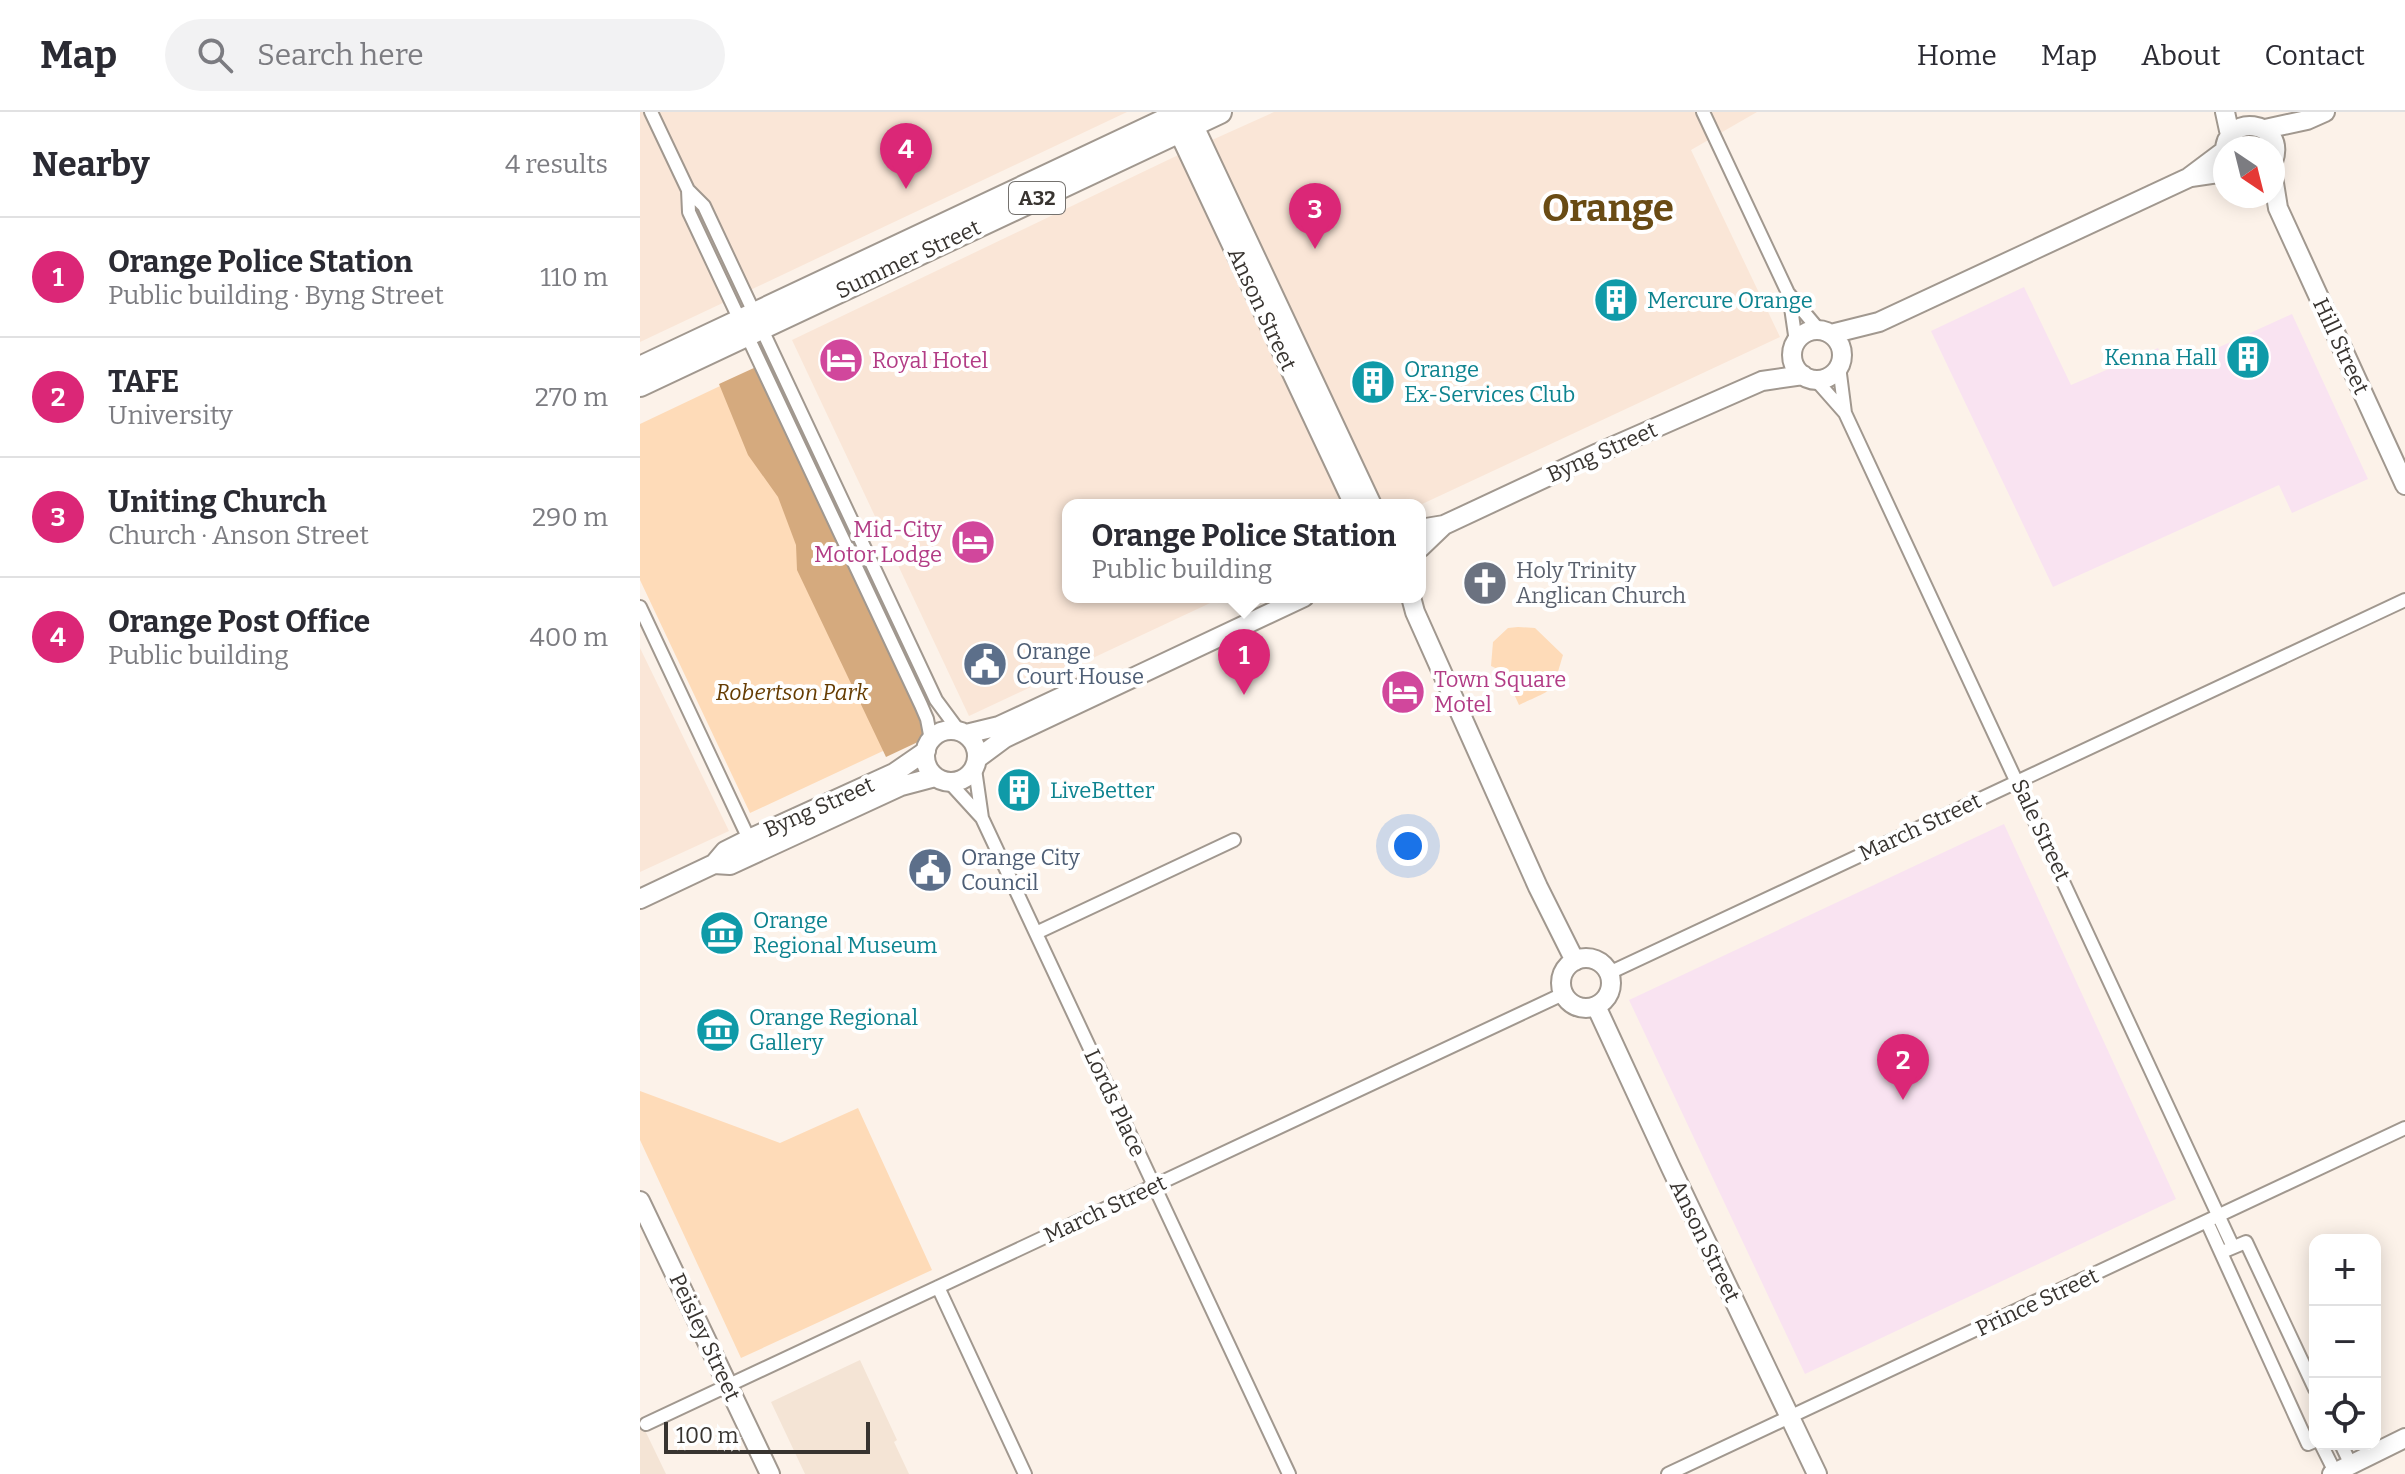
<!DOCTYPE html>
<html lang="en">
<head>
<meta charset="utf-8">
<style>
  body { margin:0; font-family:Bitter,serif; background:#f2f2f3; color:#2b2b33 }
  .controls { position:absolute; right:24px; bottom:24px; display:grid; overflow:hidden; border-radius:16px; box-shadow:0 4px 20px #0003 }
  .controls button { width:72px; height:72px; display:grid; place-items:center; padding:0; border:0; border-bottom:2px solid #e1e1e2; background:#fff; color:#2b2b33; font:40px sans-serif }
  .compass { position:absolute; left:1573px; top:24px; width:72px; height:72px; border-radius:50%; background:#fff; box-shadow:0 4px 20px #0003; rotate:145deg }
  .scale { position:absolute; left:24px; bottom:20px; width:206px; box-sizing:border-box; padding-left:8px; border:4px solid #383430; border-top:0; font-size:22px; line-height:28px; white-space:nowrap; color:#383430; -webkit-text-stroke:6px #fff; paint-order:stroke }
  .you { position:absolute; left:768px; top:734px; width:28px; height:28px; margin:-20px; border:6px solid #fff; border-radius:50%; background:#1a73e8; box-shadow:0 0 0 12px #1a73e833 }
  .badge { display:grid; place-items:center; width:52px; height:52px; border-radius:50%; background:#db2777; color:#fff; font-size:26px; font-weight:700 }
  .pin { position:absolute; translate:-50% -66px; filter:drop-shadow(0 2px 4px #0008) }
  .pin::after { content:''; position:absolute; top:42px; width:28px; height:24px; background:inherit; clip-path:polygon(0 0,100% 0,50% 100%) }
  .popup { position:absolute; left:422px; top:387px; width:364px; height:104px; box-sizing:border-box; display:grid; place-content:center; border-radius:16px; background:#fff; filter:drop-shadow(0 2px 6px #0005); font-size:26px; white-space:nowrap; color:#7c7c81 }
  .popup b { font-size:30px; color:#2b2b33 }
  .popup::after { content:''; position:absolute; left:50%; top:100%; margin-left:-16px; border:16px solid transparent; border-top-color:#fff }
  .list { margin:0; padding:0; list-style:none }
  h2 { display:flex; justify-content:space-between; align-items:center; height:104px; margin:0; padding:0 32px; font-size:34px }
  h2 small { font-size:26px; font-weight:400; color:#7c7c81 }
  .list li { display:grid; grid-template-columns:52px 1fr auto; gap:24px; align-items:center; box-sizing:border-box; height:120px; padding:0 32px; border-top:2px solid #e1e1e2 }
  .list b { display:block; font-size:30px; white-space:nowrap }
  .list p { margin:0; font-size:26px; white-space:nowrap; color:#7c7c81 }
  .list em { font-size:26px; font-style:normal; color:#7c7c81 }
  .icon { flex:none; width:44px; height:44px; fill:none; stroke:currentColor; stroke-width:2; stroke-linecap:round; stroke-linejoin:round }
  .map { position:relative; flex:none; width:1765px; height:1362px; overflow:hidden }
  header { display:flex; align-items:center; gap:48px; box-sizing:border-box; height:112px; padding:0 40px; background:#fff; border-bottom:2px solid #e1e1e2 }
  header strong { font-size:38px }
  nav { display:flex; gap:44px; margin-inline-start:auto; font-size:28px }
  .search { width:560px; height:72px; background:#f2f2f3; display:flex; align-items:center; gap:20px; box-sizing:border-box; padding:0 28px; border-radius:44px; color:#7c7c81; font-size:30px }
  main { display:flex }
  aside { flex:1; background:#fff }
  .map>svg:first-child { display:block }
  .commercial { fill:#fae6d7 }
  .built { fill:#f4e4d5 }
  .education { fill:#f9e3f1 }
  .green { fill:#fedbb8 }
  .forest { fill:#d5aa7e }
  .lines { fill:none; stroke-linecap:round; stroke-linejoin:round }
  .street-casing { stroke:#a1988f; stroke-width:16 }
  .secondary-casing { stroke:#a1988f; stroke-width:22 }
  .highway-casing { stroke:#a1988f; stroke-width:26 }
  .street { stroke:#fff; stroke-width:12 }
  .secondary { stroke:#fff; stroke-width:18 }
  .highway { stroke:#fff; stroke-width:22 }
  .labels { text-anchor:middle; dominant-baseline:central; stroke-width:8; stroke-linejoin:round; paint-order:stroke }
  .shield { fill:#fff; stroke:#74716e; stroke-width:2 }
  .shield-label { font-size:20px; font-weight:bold; fill:#383430 }
  .street-label { font-size:22px; fill:#383430; stroke:#fff }
  .culture-label { font-size:22px; fill:#0d838f; stroke:#fff; text-anchor:start }
  .hotel-label { font-size:22px; fill:#b23c85; stroke:#fff; text-anchor:start }
  .worship-label { font-size:22px; fill:#5b616d; stroke:#fff; text-anchor:start }
  .service-label { font-size:22px; fill:#4e5e75; stroke:#fff; text-anchor:start }
  .park-label { font-size:22px; font-style:italic; fill:#653c02; stroke:#fff }
  .town-label { font-size:38px; font-weight:bold; fill:#694b14; stroke:#fff }
</style>
</head>
<body>
<header>
<strong>Map</strong>
<div class="search"><svg class="icon" aria-label="search" viewBox="0 0 24 24"><circle cx="10" cy="10" r="6"/><path d="M15 15l6 6"/></svg>Search here</div>
<nav><a>Home</a><a>Map</a><a>About</a><a>Contact</a></nav>
</header>
<main>
<aside>
<h2>Nearby<small>4 results</small></h2>
<ul class="list">
<li><span class="badge">1</span><div><b>Orange Police Station</b><p>Public building · Byng Street</p></div><em>110 m</em></li>
<li><span class="badge">2</span><div><b>TAFE</b><p>University</p></div><em>270 m</em></li>
<li><span class="badge">3</span><div><b>Uniting Church</b><p>Church · Anson Street</p></div><em>290 m</em></li>
<li><span class="badge">4</span><div><b>Orange Post Office</b><p>Public building</p></div><em>400 m</em></li>
</ul>
</aside>
<div class="map">
<svg width="1765" height="1362" viewBox="0 0 1765 1362">
  <rect width="100%" height="100%" fill="#fcf2e9"/>
  <path class="commercial" d="M0 0H487L0 230Z
    M634 0H1117L1051 38 1140 225 780 393H428V485H583L329 604 152 228 532 46Z
    M0 536 89 719 0 760Z"/>
  <path class="built" d="M220 1248 257 1328 254 1330 269 1362H165L131 1290Z
    M0 1308 26 1362H0Z"/>
  <path class="education" d="M1384 175 1431 273 1518 236 1529 258 1652 202 1728 367 1652 401 1639 373 1413 475 1291 219Z
    M1364 712 1536 1087 1165 1262 989 888Z"/>
  <path class="green" d="M99 265 273 625 110 701 0 468V312Z
    M878 515 895 516 923 543C911 582 918 575 879 593L864 560 851 554 853 530 868 516Z
    M0 979 140 1031 218 996 292 1158 101 1246 0 1028Z"/>
  <path class="forest" d="M116 255 284 616 280 629 246 645 157 458 156 433 138 385 108 343 79 272Z"/>
  <g class="lines">
    <g class="street-casing">
      <path id="street" d="M11 0 48 78 64 94 296 588 319 619
        M1063 0 1148 181 1179 218
        M48 78 49 100 281 593 287 607 291 628
        M1149 182 1156 230
        M1199 254 1205 301
        M1175 267 1205 301 1593 1135
        M0 495 109 727 107 731
        M335 657 342 706 649 1362
        M310 671 342 706
        M396 821 594 728
        M969 861 1765 488
        M1567 1110 1668 1332 1675 1329
        M1587 1138 1606 1130 1675 1277
        M298 1175 385 1362
        M6 1312 923 882
        M1681 1332 1696 1362
        M1701 1332 1711 1353
        M1028 1362 1765 1016"/>
    </g>
    <g class="secondary-casing">
      <path id="secondary" d="M1585 0 1590 23
        M548 1 732 393
        M533 8 714 393
        M1625 17 1667 8 1685 0
        M1585 43C1582 0 1648 7 1633 50
        M1551 65 1585 60
        M1633 65 1638 96 1765 373
        M1152 243a25 25 0 1 1 50 0a25 25 0 1 1-50 0Z
        M1191 222 1239 210 1548 66 1584 39
        M780 417 804 413 958 341 1122 269 1163 263
        M780 436 804 413
        M771 485 775 500 898 775 935 849
        M285 644a26 26 0 1 1 52 0a26 26 0 1 1-52 0Z
        M326 622 359 614 449 572
        M338 646 365 626 664 485
        M74 752 90 753 261 674 295 665
        M0 787 74 752 85 739 109 727 254 661 286 639
        M921 871a25 25 0 1 1 50 0a25 25 0 1 1-50 0Z
        M956 894 1031 1056 1177 1362
        M0 1089 130 1362
        M1692 1362 1765 1326"/>
    </g>
    <g class="highway-casing">
      <path id="highway" d="M0 256 543 0
        M0 273 580 0"/>
    </g>
    <use href="#street" class="street"/>
    <use href="#secondary" class="secondary"/>
    <use href="#highway" class="highway"/>
  </g>
  <defs>
    <g id="building-disc" transform="scale(2.3)"><circle r="9.5" fill="#0f9aa8" stroke="#fff"/><path d="M-4-6H4V6H1V3H-1V6H-4ZM-2.5-4.3h1.7v1.8h-1.7ZM.8-4.3h1.7v1.8H.8ZM-2.5-1h1.7V.8h-1.7ZM.8-1h1.7V.8H.8Z" fill="#fff"/></g>
    <g id="hotel-disc" transform="scale(2.3)"><circle r="9.5" fill="#d1479c" stroke="#fff"/><path d="M-6-4.5h1.5V1H6V5H4.5V3h-9V5H-6ZM-4 0a1.8 1.8 0 1 1 3.6 0ZM.5 0V-2.5h3Q6-2.5 6 0Z" fill="#fff"/></g>
    <g id="church-disc" transform="scale(2.3)"><circle r="9.5" fill="#6b7280" stroke="#fff"/><path d="M-1.2-6h2.4v3.5h3.3v2.4h-3.3V6h-2.4V-.1h-3.3v-2.4h3.3Z" fill="#fff"/></g>
    <g id="civic-disc" transform="scale(2.3)"><circle r="9.5" fill="#5c6f8a" stroke="#fff"/><path d="M-.6-6.5H3V-4.5H.6V-3L4-1V1h2V6H-6V1h2V-1L-.6-3ZM-1.2 2.5V6h2.4V2.5Z" fill="#fff"/></g>
    <g id="museum-disc" transform="scale(2.3)"><circle r="9.5" fill="#0f9aa8" stroke="#fff"/><path d="M0-6L6-3V-2H-6V-3ZM-5-1h2V3h-2ZM-1-1h2V3h-2ZM3-1h2V3H3ZM-6 4H6V6H-6Z" fill="#fff"/></g>
  </defs>
  <g fill-rule="evenodd">
    <use href="#building-disc" x="976" y="188"/>
    <use href="#building-disc" x="1608" y="245"/>
    <use href="#hotel-disc" x="201" y="248"/>
    <use href="#building-disc" x="733" y="270"/>
    <use href="#hotel-disc" x="333" y="430"/>
    <use href="#church-disc" x="845" y="471"/>
    <use href="#civic-disc" x="345" y="552"/>
    <use href="#hotel-disc" x="763" y="580"/>
    <use href="#building-disc" x="379" y="678"/>
    <use href="#civic-disc" x="290" y="758"/>
    <use href="#museum-disc" x="82" y="821"/>
    <use href="#museum-disc" x="78" y="918"/>
  </g>
  <g class="labels">
    <rect class="shield" x="369" y="70" width="56" height="32" rx="6"/>
    <g class="shield-label">
      <text x="397" y="86">A32</text>
    </g>
    <g class="street-label">
      <text transform="translate(268 147) rotate(-25)">Summer Street</text>
      <text transform="translate(622 197) rotate(65)">Anson Street</text>
      <text transform="translate(1701 234) rotate(65)">Hill Street</text>
      <text transform="translate(962 340) rotate(-24)">Byng Street</text>
      <text transform="translate(179 695) rotate(-24)">Byng Street</text>
      <text transform="translate(1280 715) rotate(-25)">March Street</text>
      <text transform="translate(1401 718) rotate(65)">Sale Street</text>
      <text transform="translate(475 991) rotate(65)">Lords Place</text>
      <text transform="translate(465 1097) rotate(-25)">March Street</text>
      <text transform="translate(1065 1129) rotate(64)">Anson Street</text>
      <text transform="translate(1397 1190) rotate(-25)">Prince Street</text>
      <text transform="translate(65 1225) rotate(65)">Peisley Street</text>
    </g>
    <g class="culture-label">
      <text x="1007" y="188">Mercure Orange</text>
      <text x="1577" y="245" text-anchor="end">Kenna Hall</text>
      <text x="764" y="257">Orange<tspan x="764" dy="25">Ex-Services Club</tspan></text>
      <text x="410" y="678">LiveBetter</text>
      <text x="113" y="808">Orange<tspan x="113" dy="25">Regional Museum</tspan></text>
      <text x="109" y="905">Orange Regional<tspan x="109" dy="25">Gallery</tspan></text>
    </g>
    <g class="hotel-label">
      <text x="232" y="248">Royal Hotel</text>
      <text x="302" y="417" text-anchor="end">Mid-City<tspan x="302" dy="25">Motor Lodge</tspan></text>
      <text x="794" y="567">Town Square<tspan x="794" dy="25">Motel</tspan></text>
    </g>
    <g class="worship-label">
      <text x="876" y="458">Holy Trinity<tspan x="876" dy="25">Anglican Church</tspan></text>
    </g>
    <g class="service-label">
      <text x="376" y="539">Orange<tspan x="376" dy="25">Court House</tspan></text>
      <text x="321" y="745">Orange City<tspan x="321" dy="25">Council</tspan></text>
    </g>
    <g class="park-label">
      <text x="152" y="580">Robertson Park</text>
    </g>
    <g class="town-label">
      <text x="968" y="96">Orange</text>
    </g>
  </g>
</svg>
<div class="controls">
<button>+</button>
<button>−</button>
<button><svg class="icon" aria-label="locate" viewBox="0 0 24 24"><circle cx="12" cy="12" r="6"/><path d="M12 2v4M12 18v4M2 12h4M18 12h4"/></svg></button>
</div>
<svg class="compass" viewBox="-18 -18 36 36"><path d="M0-13l5 13h-10z" fill="#e53935"/><path d="M0 13l5-13h-10z" fill="#7c7c81"/></svg>
<div class="scale">100 m</div>
<div class="you"></div>
<div class="pin badge" style="left:604px;top:583px">1</div>
<div class="popup"><b>Orange Police Station</b>Public building</div>
<div class="pin badge" style="left:1263px;top:988px">2</div>
<div class="pin badge" style="left:675px;top:137px">3</div>
<div class="pin badge" style="left:266px;top:77px">4</div>
</div>
</main>
</body>
</html>
